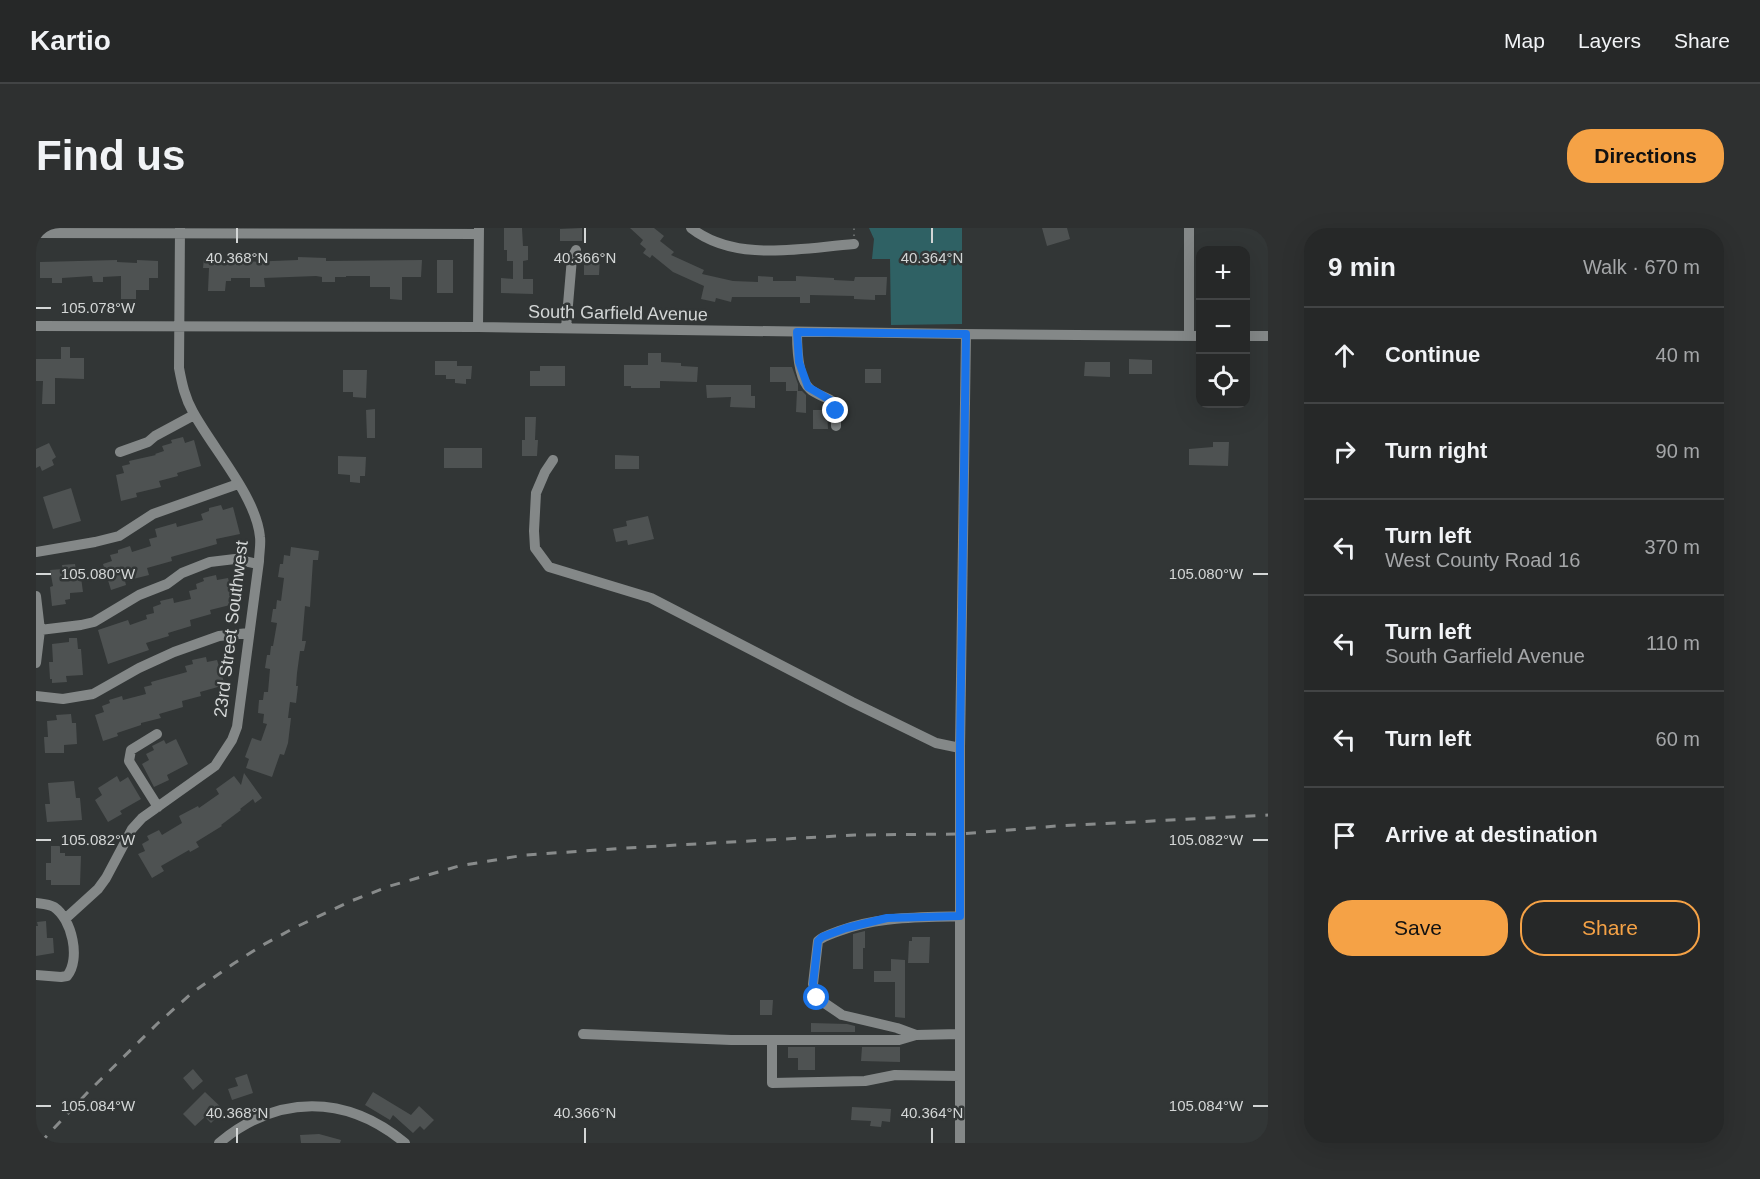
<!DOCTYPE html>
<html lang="en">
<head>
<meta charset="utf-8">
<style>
  body { margin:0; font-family:Helvetica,sans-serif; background:#2e3030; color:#f1f3f6 }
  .controls { position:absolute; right:18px; top:18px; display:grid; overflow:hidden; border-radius:12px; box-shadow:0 6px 24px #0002 }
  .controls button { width:54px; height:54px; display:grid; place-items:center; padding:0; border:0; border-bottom:2px solid #424445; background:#262828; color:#f1f3f6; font:30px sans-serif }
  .stop { position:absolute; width:18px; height:18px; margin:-14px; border:4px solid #1a73e8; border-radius:50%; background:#fff }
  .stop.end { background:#1a73e8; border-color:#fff; box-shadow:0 2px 6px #0008 }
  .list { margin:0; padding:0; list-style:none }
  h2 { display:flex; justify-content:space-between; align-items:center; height:78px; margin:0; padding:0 24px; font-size:26px }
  h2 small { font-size:20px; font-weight:400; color:#a4a6a8 }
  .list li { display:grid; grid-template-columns:39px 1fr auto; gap:18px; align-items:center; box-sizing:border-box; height:96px; padding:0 24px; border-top:2px solid #424445 }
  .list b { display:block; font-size:22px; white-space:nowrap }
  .list p { margin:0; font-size:20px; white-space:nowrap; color:#a4a6a8 }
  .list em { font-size:20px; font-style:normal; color:#a4a6a8 }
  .actions { display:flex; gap:12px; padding:18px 24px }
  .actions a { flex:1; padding:14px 0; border:2px solid #f5a246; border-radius:24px; text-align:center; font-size:21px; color:#f5a246 }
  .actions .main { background:#f5a246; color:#111 }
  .icon { flex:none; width:33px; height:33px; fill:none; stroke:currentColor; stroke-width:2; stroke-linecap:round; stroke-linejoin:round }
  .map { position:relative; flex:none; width:1232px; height:915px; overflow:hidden; border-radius:24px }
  header { display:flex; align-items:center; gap:36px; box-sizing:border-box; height:84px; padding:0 30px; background:#262828; border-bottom:2px solid #424445 }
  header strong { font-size:28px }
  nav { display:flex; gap:33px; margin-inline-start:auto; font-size:21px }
  .intro { display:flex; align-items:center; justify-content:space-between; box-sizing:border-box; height:144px; padding:0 36px }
  h1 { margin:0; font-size:42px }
  .button { padding:15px 27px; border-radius:24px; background:#f5a246; color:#111; font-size:21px; font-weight:700 }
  main { display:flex; gap:36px; padding:0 36px }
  aside { flex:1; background:#262828; border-radius:24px; box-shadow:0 6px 24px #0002 }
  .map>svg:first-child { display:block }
  .green { fill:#2f6164 }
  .building { fill:#4e5252 }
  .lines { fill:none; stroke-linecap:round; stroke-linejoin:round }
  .path { stroke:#656969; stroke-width:2; stroke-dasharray:1.5 4.5; stroke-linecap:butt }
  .minor { stroke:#848888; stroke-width:10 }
  .rail { stroke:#888b8b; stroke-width:3; stroke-dasharray:10 10; stroke-linecap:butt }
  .route { stroke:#1a73e8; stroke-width:8 }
  .ticks { fill:none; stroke:#d3d6d6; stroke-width:2 }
  .labels { text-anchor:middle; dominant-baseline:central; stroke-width:5; stroke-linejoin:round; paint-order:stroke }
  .street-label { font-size:18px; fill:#d3d6d6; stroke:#323636 }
  .ticks-label { font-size:15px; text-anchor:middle; fill:#d3d6d6; stroke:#323636; stroke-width:5; stroke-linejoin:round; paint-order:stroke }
</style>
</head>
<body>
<header>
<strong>Kartio</strong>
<nav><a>Map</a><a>Layers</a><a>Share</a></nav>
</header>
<div class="intro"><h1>Find us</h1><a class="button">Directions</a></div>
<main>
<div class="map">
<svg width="1232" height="915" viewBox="0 0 1232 915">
  <rect width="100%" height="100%" fill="#323636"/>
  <path class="green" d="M833 0H926V96L855 97 854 31H836L838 11Z"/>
  <path class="building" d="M468 0H486L487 18H492V32L487 33V51H497V66L465 65V50L477 51V33H471V22H468Z
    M546 0V13H524V1Z
    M594 0H618L628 8 624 13 638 24 635 27 668 42 666 46 697 53 722 54V48L737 49V53H760V48L798 50V52L818 53 819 49H851L850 67H839V72L818 71V68L774 67V75H764V69H696L695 74 680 70 679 74 665 71 668 58 637 44 616 27 614 30 607 25 610 21 604 16 607 12Z
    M1006 0H1031L1034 11 1011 18Z
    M548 28 564 29 563 47H548Z
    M262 29 290 30V33L386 32 385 49H366V72L354 71V59H334V48H310V49H299V54H286V49L280 48 228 50 229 59H214V50H195V53H190L189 63H172L173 40H167L168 30 190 31V35L208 36V34L262 32Z
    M81 32V34L101 35V32L122 33V50H113V62H100V71H85V48L67 49V54H57L56 48 26 50V55H16V50H4V34Z
    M401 32H417V65H401Z
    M25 119H34V130H48V151L19 150V176H6L7 153H0V131H25Z
    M612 125H625V134L645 135V138L662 139 661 154 624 153V160H595V158H588V137H612Z
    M1093 131 1116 132V146H1093Z
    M399 133H421V138H436L435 151H430V156L419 155V151H410V147H399Z
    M1049 134H1074V149L1048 148Z
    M504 138H529V158H494V143H504Z
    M734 139H756L762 156V163H750V154H734Z
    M829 141H845V155H829Z
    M307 142H331L330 170 317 169V164H307Z
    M670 157H715V168H719V180L694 179 695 169 671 170Z
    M761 163H766L770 167V185L760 184Z
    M339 181V210H331L330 182Z
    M777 182H791L792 201H777Z
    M489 189H500L499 212H502L501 228H486V212H489Z
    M147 209 149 215 158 212 165 238 141 245 142 248 123 253 125 259 100 265 101 269 85 273 80 247 88 245 86 238 94 236 93 233 120 227 119 226 128 223 126 218 136 215 135 212Z
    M1177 214H1193L1192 238 1153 237V221L1177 219Z
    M13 215 20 229 16 232 18 237 6 243 4 238 0 240V221Z
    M408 220H446V240H408Z
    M579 227 603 228V241H579Z
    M302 228 330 229 329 248H324V255L314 254V247L302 246Z
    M35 260 45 293 17 301 7 269Z
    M185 277 187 282 197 279 204 306 180 311 181 316 135 329 136 333 111 340 113 347 89 353 90 357 75 362 67 336 76 333 74 327 82 325V322L94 318 96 324 115 318 113 311 121 309 119 301 140 295 141 299 167 292 165 286 173 283V280Z
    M612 288 618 311 592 317 591 312 580 314 577 301 591 298 590 293Z
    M255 319 283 323 282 332H277L274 379 269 378 266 413H270L268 423H264L261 445 260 458H262L260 475 254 474 252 490H255L252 515 248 527 244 526 236 549 210 540 213 531 209 529 216 510 225 513 231 496 227 495 228 486 222 485 223 472H227L228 464H232L234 441 229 440 231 427H234L235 418H237L241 395 235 394 237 381H240L241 372 245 373 248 350 242 349 244 336H247L248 327 254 328Z
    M39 336 40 342H44L47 364 34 365V371L29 372 30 376 16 378 14 359 17 358 14 342 27 341 26 337Z
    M180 347 181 352 192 350 198 376 174 382 175 386 154 392 155 398 132 405 133 408 110 415 113 422 72 436 62 402 92 392 94 397 111 391 110 387 118 385 117 379 125 376 124 373 137 370 138 375 155 371 153 363 161 361 160 356 168 353 167 350Z
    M33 410H41L42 421H45L47 447 30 448 31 454 16 455V451H14L13 434H17L16 416 33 414Z
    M170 429 171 434 181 432 189 457 164 464 165 468 146 473 147 479 123 486 125 490 105 495V497L81 505 82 508 67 513 59 487 68 484 66 478 74 475 73 472 86 468 87 472 110 466 108 459 116 457 115 454 151 444 149 438 157 436 156 432Z
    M35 486 36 495H40L41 516 28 517V525H9L8 509H12L11 493 21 492 20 487Z
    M140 511 152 536 131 547 133 552 118 559 106 536 113 532 110 526 118 522 116 518 128 512 130 516Z
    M208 545 226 570 219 575 217 571 204 581 205 582 185 597 186 598 160 614 163 619 154 624 153 622 125 638 128 643 116 650 102 626 109 623 106 616 113 612 111 608 123 602 126 607 146 595 143 588 162 578 163 580 183 566 180 561 198 548 205 557Z
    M81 548 84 554 92 549 105 571 84 583 86 586 72 594 59 572 66 567 62 560Z
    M38 553 40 570H44L46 592 11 594 9 576H14L12 555Z
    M15 618H24V625H29V628H45L44 657H15V652H10V635H15Z
    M10 693 11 710H17L18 725 0 728V698H2L1 694Z
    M829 703V720H827V741H817V706Z
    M876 709H894L893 735H872L873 713H876Z
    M855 731 869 732V790L859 789V754H838V743H855Z
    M724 772H737L736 787H724Z
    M775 795 811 796 819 798V804H775Z
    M752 819H779V842H762V830H752Z
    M826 819H864V834L825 833Z
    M157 841 167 853 157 862 147 850Z
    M211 846 217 865 196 872 192 861 202 858 199 850Z
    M169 864 188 882 175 895 169 889 159 898 147 886Z
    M337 864 375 887 383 878 398 892 388 902 384 898 377 905 357 887 354 892 329 877Z
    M816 879 855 881 854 894 846 893 845 899 834 898 835 893 815 892Z
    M283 906 305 912 304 915H265L264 907Z"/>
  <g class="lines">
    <path class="path" d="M818 8V0"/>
    <path class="minor" d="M655 0C700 35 765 20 818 16
      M0 5 443 6
      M0 98 442 99 927 106 1164 108
      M442 99 443 0
      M530 100 536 30 540 22
      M761 104C761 119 762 151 774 161 779 166 790 169 796 173L800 183V198
      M1153 108V0
      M1210 108H1232
      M84 224 112 214 119 208 158 187
      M517 232 509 244 500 265 498 303 499 320 513 339 615 370 816 474 900 515 924 520
      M0 324 59 314 83 308 117 286 202 256
      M0 368 4 402 0 435
      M4 402 45 397 58 394 103 367 131 356 146 345 174 334 199 331 222 336
      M0 468 27 471 57 466 103 440 138 424 183 408 213 405
      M121 506 95 522 93 533 122 579
      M0 675C7 676 12 676 18 679 36 691 45 731 31 748L25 749 0 747
      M29 691 62 661 70 650 96 601 106 590 179 538 196 512 201 499 223 333C223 325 225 317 224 309 220 268 177 221 157 184 149 170 146 156 143 140L144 0
      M547 806 695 812H736
      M924 806 880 807 863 812H736V855L829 853 859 847 924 848
      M880 807 861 800 806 787 781 770 777 756 782 713C787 708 795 706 803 703 843 688 881 690 924 688
      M183 915C242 866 310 866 369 915
      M924 915V520L930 106"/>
    <path class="rail" d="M4 915 52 864 121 796 157 764 197 736 225 718 258 700 315 673 354 658 423 638 489 627 606 619 819 607 924 606 1021 598 1232 587"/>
  </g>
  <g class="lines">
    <path class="route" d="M781 770 777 756 782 713 786 709 810 700 851 690 924 688V520L930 106 761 104 763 134 772 159 796 173 800 183"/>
  </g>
  <path class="ticks" d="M201 0V15M549 0V15M896 0V15M0 80H15M0 346H15M1217 346H1232M0 612H15M1217 612H1232M0 878H15M1217 878H1232M201 900V915M549 900V915M896 900V915"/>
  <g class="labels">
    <g class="street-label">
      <text transform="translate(582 85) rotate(1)">South Garfield Avenue</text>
      <text transform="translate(195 401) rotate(-83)">23rd Street Southwest</text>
    </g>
  </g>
  <g class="ticks-label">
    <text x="201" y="35">40.368°N</text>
    <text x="549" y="35">40.366°N</text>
    <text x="896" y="35">40.364°N</text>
    <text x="62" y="85">105.078°W</text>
    <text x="1170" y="351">105.080°W</text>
    <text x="62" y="351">105.080°W</text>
    <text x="1170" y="617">105.082°W</text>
    <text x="62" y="617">105.082°W</text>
    <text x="1170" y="883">105.084°W</text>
    <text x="62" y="883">105.084°W</text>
    <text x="201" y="890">40.368°N</text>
    <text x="549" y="890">40.366°N</text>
    <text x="896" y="890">40.364°N</text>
  </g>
</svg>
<div class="controls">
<button>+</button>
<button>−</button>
<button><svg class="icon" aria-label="locate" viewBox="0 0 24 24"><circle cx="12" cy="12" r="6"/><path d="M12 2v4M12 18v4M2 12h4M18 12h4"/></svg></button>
</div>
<div class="stop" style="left:781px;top:770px"></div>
<div class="stop end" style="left:800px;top:183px"></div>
</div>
<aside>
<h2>9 min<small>Walk · 670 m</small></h2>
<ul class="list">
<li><svg class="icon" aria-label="ahead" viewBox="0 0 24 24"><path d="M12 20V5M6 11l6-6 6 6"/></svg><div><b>Continue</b></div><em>40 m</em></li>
<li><svg class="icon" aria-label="right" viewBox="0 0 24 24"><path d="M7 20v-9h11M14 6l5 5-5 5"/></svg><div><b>Turn right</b></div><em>90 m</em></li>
<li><svg class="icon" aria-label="left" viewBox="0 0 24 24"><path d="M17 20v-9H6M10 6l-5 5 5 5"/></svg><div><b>Turn left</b><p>West County Road 16</p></div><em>370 m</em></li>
<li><svg class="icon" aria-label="left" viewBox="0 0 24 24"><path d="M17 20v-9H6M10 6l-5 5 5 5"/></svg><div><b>Turn left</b><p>South Garfield Avenue</p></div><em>110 m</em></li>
<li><svg class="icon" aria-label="left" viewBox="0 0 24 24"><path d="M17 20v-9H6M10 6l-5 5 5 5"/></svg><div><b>Turn left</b></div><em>60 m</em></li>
<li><svg class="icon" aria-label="arrive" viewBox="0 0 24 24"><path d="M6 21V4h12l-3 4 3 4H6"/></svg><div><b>Arrive at destination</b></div></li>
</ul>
<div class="actions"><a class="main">Save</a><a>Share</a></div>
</aside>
</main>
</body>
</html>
